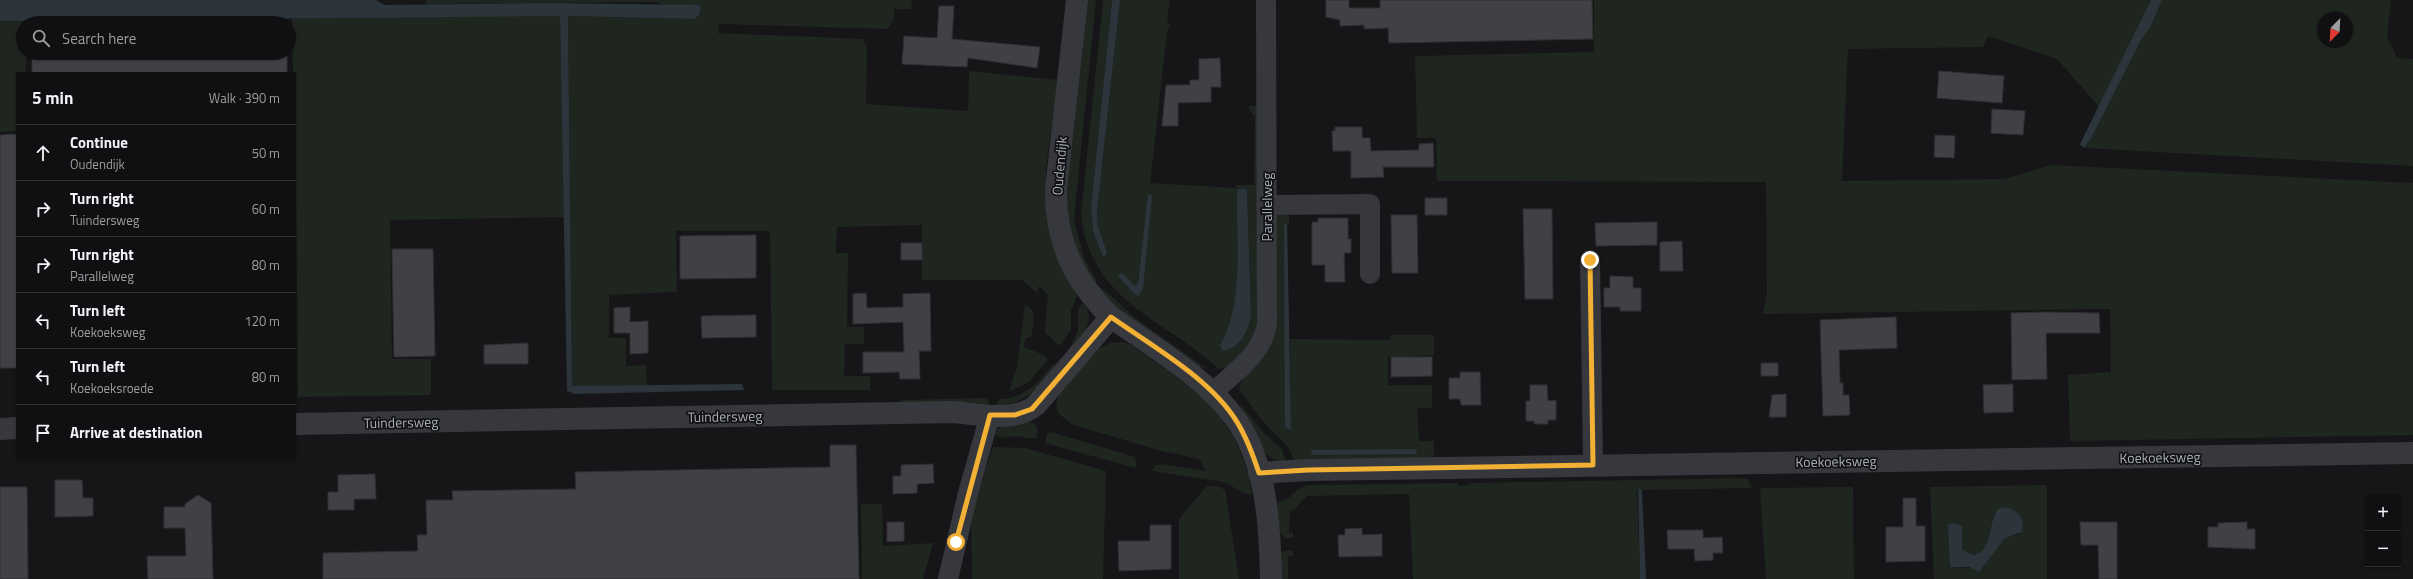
<!DOCTYPE html>
<html lang="en">
<head>
<meta charset="utf-8">
<style>
  body { margin:0; font-family:"Titillium Web",sans-serif; background:#1e1e20; color:#f1f3f6 }
  .controls { position:absolute; right:12px; bottom:12px; display:grid; overflow:hidden; border-radius:0px; box-shadow:0 1px 3px #0004 }
  .controls button { width:36px; height:36px; display:grid; place-items:center; padding:0; border:0; border-bottom:1px solid #303032; background:#101012; color:#f1f3f6; font:20px sans-serif }
  .compass { position:absolute; left:2317px; top:12px; width:36px; height:36px; border-radius:50%; background:#101012; box-shadow:0 1px 3px #0004; rotate:204deg }
  .stop { position:absolute; width:12px; height:12px; margin:-9px; border:3px solid #f2b134; border-radius:50%; background:#fff }
  .stop.end { background:#f2b134; border-color:#fff; box-shadow:0 1px 4px #0008 }
  .list { margin:0; padding:0; list-style:none }
  h2 { display:flex; justify-content:space-between; align-items:center; height:52px; margin:0; padding:0 16px; font-size:17px }
  h2 small { font-size:13px; font-weight:400; color:#9c9d9f }
  .list li { display:grid; grid-template-columns:26px 1fr auto; gap:12px; align-items:center; box-sizing:border-box; height:56px; padding:0 16px; border-top:1px solid #303032 }
  .list b { display:block; font-size:15px; white-space:nowrap }
  .list p { margin:0; font-size:13px; white-space:nowrap; color:#9c9d9f }
  .list em { font-size:13px; font-style:normal; color:#9c9d9f }
  .icon { flex:none; width:22px; height:22px; fill:none; stroke:currentColor; stroke-width:2; stroke-linecap:round; stroke-linejoin:round }
  .map { position:relative; flex:none; width:2413px; height:579px; overflow:hidden }
  .search { position:absolute; background:#101012; box-shadow:0 1px 3px #0004; left:16px; top:16px; width:280px; height:44px; display:flex; align-items:center; gap:10px; box-sizing:border-box; padding:0 14px; border-radius:22px; color:#9c9d9f; font-size:15px }
  .panel { position:absolute; background:#101012; box-shadow:0 1px 3px #0004; left:16px; top:72px; width:280px; height:388px; border-radius:0px }
  .map>svg:first-child { display:block }
  .green { fill:#1e261f; fill-rule:evenodd }
  .water { fill:#2c353c }
  .building { fill:#404145; stroke:#303034 }
  .lines { fill:none; stroke-linecap:round; stroke-linejoin:round }
  .minor { stroke:#37383d; stroke-width:20 }
  .tertiary { stroke:#37383d; stroke-width:22 }
  .route { stroke:#f2b134; stroke-width:5 }
  .labels { text-anchor:middle; dominant-baseline:central; stroke-width:3.5; stroke-linejoin:round; paint-order:stroke }
  .street-label { font-size:14px; fill:#a8adb8; stroke:#111113 }
</style>
</head>
<body>
<div class="map">
<svg width="2413" height="579" viewBox="0 0 2413 579">
  <rect width="100%" height="100%" fill="#161618"/>
  <path class="green" d="M426 0H912L911 9H894V20L887 29 719 24 718 33 863 39 867 49 866 104 968 111 969 71 1058 80C1052 134 1036 194 1053 246 1058 264 1071 278 1077 296L1071 310V330L1059 346 1045 332 1048 295 1039 286 1037 293 1022 280H922V225L837 227 836 253H848L847 327H864V344H845L844 376H870V390H772L770 231H676L677 292 609 295V338H626V366L646 365 647 387H572L568 16 694 19 657 2 426 4Z
    M1085 0H1096L1074 219 1084 258 1096 279V283L1084 269 1070 233 1066 198Z
    M1103 0H1112L1091 207 1093 231 1102 255 1107 252 1098 227 1097 212 1120 0H1170L1167 21 1170 24 1167 33 1150 183 1236 188V185H1254L1255 116 1249 110V106H1257L1263 306 1252 346 1227 367 1219 369C1163 318 1091 302 1081 215ZM1240 188H1245L1247 190 1251 316 1249 325 1226 335C1242 298 1236 235 1237 193ZM1149 195 1138 296 1135 295 1117 275 1122 273 1134 285 1138 284Z
    M1594 0H2151L2099 107 2057 59 1988 36 1983 47 1848 49 1842 181 2003 179 2052 165 2413 183V435L2070 441 2068 375 2111 372 2110 309 1763 314 1767 293 1766 182 1437 181 1436 138H1417L1415 56 1594 52Z
    M2162 0H2391L2387 36 2397 58 2413 59V166L2084 148 2141 40 2150 28ZM2323 18H2347V42H2323Z
    M560 15 564 217 390 220 392 359H431V395L298 397 295 73H293L292 18Z
    M25 20V23H23V53H26V73H17V131L0 132V21Z
    M1289 213V225L1287 223 1291 429 1290 339 1390 340 1391 335H1434V355L1388 357V385H1432V408H1417L1419 441H1434V460L1294 463C1291 445 1280 440 1268 427 1258 416 1249 402 1239 390L1242 381 1252 367 1274 214Z
    M1100 289 1105 290 1135 318 1207 369 1200 367 1121 312Z
    M1082 303C1099 318 1081 337 1070 348L1078 331V309Z
    M1025 304 1034 312 1032 336 1025 339 1024 347 1044 355 1048 360 1029 382 1009 392 1017 367Z
    M1123 342 1131 345C1179 379 1225 404 1244 462 1247 472 1253 485 1251 495L1244 493 1224 482 1152 471 1154 466 1161 464 1206 471 1199 459 1158 450 1071 424 1058 413 1056 405 1059 395 1096 350 1110 343Z
    M1053 364 1057 366C1037 389 1027 404 995 406L999 399C1025 398 1038 383 1053 364Z
    M985 398 989 401 988 406 900 403 901 400Z
    M1240 403 1262 431 1282 449 1286 463C1261 461 1252 430 1242 410Z
    M1025 421 1036 424 1038 432 1036 439 1015 436 1002 438 996 435C997 422 1015 423 1025 421Z
    M1051 432 1135 457 1137 466 1135 468 1045 443 1047 434Z
    M993 447 1025 448 1106 471 1103 579H972L971 515Z
    M1747 478 1752 488 1637 490 1640 579H1413L1409 494 1307 496 1293 511H1290L1289 533H1293V538H1285L1280 533 1277 503C1292 500 1296 486 1311 485L1457 483 1459 486 1469 485 1470 483Z
    M2047 485V579H1934L1930 487ZM2005 508C2022 509 2024 521 2019 534L2004 539 1972 568 1951 567 1948 525 1962 526V550L1974 555C1992 549 1989 527 1994 514Z
    M1207 486H1217L1225 490 1239 579H1179V519Z
    M1853 487 1854 579H1766L1760 488Z
    M861 504H882L883 546 933 543 923 579H862Z
    M1285 551H1293V556H1288V579H1280L1281 553Z"/>
  <path class="water" d="M0 0H376L385 5 544 3 700 5V14L694 19 568 16 572 386 742 384 744 390 574 394 567 391 560 16 0 21Z
    M1112 0H1120L1097 212 1098 227 1107 252 1105 256 1102 255 1093 231 1091 207Z
    M2151 0H2162L2150 28 2141 40 2091 138 2084 148 2080 145 2082 140Z
    M1245 188 1247 190 1251 316C1248 332 1241 345 1225 351L1222 350 1220 345C1244 307 1236 238 1237 193L1238 189Z
    M1148 195H1152L1143 289 1138 296 1135 295 1117 275 1122 273 1134 285 1138 284Z
    M1287 223 1291 429 1290 430 1285 427 1284 224Z
    M1415 449 1417 450 1416 454 1311 455 1312 450Z
    M1638 489 1642 490 1646 579H1640Z
    M2000 508C2015 506 2027 517 2021 532L2004 539 1979 572 1969 567H1950L1948 525 1953 523 1962 526V550L1974 555C1996 548 1986 518 2000 508Z"/>
  <path class="building" d="M1326 0H1349V8H1380V0H1592L1593 39 1389 43 1388 28 1364 29V25L1340 26V20L1326 17Z
    M939 6H954L952 39 1040 47 1037 68 968 58 967 67 902 64 904 36 937 38Z
    M32 53H287V73H32Z
    M1220 58 1221 87H1211V102L1178 103V126H1162L1166 85H1190V80H1199V59Z
    M1939 71 2004 76 2002 103 1937 98Z
    M1992 109 2025 111 2023 135 1991 133Z
    M1335 127H1362V138H1370L1371 151 1419 150V144L1433 143 1434 167H1383L1384 177 1351 178V151H1333L1332 131H1335Z
    M17 134V368H0V135Z
    M1935 135 1955 136 1954 158 1934 157Z
    M1425 198H1447V215H1425Z
    M1523 209H1552L1553 299H1525Z
    M1391 215H1417L1418 273H1392Z
    M1318 218H1348V239H1351V253H1344L1345 282H1325V265H1312V222H1318Z
    M1657 222V245L1596 246 1595 223Z
    M756 235V278L680 279V236Z
    M1682 241 1683 271H1660V242Z
    M901 243H922V260H901Z
    M392 249H433L435 356 394 357Z
    M1610 276 1633 277V288H1641V311H1620V307H1604V288H1610Z
    M866 293 867 308 903 307V294L930 293 931 351H919L920 379H900L899 372 863 373V352H904L903 322 853 324V294Z
    M630 307V322L648 321V353L630 354V333H614V308Z
    M2046 312 2099 313 2100 333H2046L2047 379 2012 380 2011 313Z
    M756 315V337L702 338 701 316Z
    M1896 317 1897 348 1839 350 1840 383H1843V395H1849L1850 415 1823 416 1820 320Z
    M528 343V364H484V345Z
    M1391 357H1432V376L1391 377Z
    M1761 363H1778V376H1761Z
    M1460 372H1480L1481 405H1461L1460 399H1449V378H1460Z
    M2013 384V412L1984 413 1983 385Z
    M1530 385H1547L1548 401 1556 400V420H1548V424H1534V421H1526V401H1530Z
    M1786 394V417H1769L1772 395Z
    M830 445H856L859 579H323V553L418 551 417 535H427L426 500H453L452 491 576 489 575 472 830 467Z
    M933 464 934 483 917 484V493L893 494V476H901V465Z
    M375 474 376 499H354V510H328V492H338V475Z
    M55 480H82L83 498H93V516L55 517Z
    M0 487H27L28 579H0Z
    M198 495 211 503 213 579H148L147 556H186L185 528H164V507H185V504Z
    M1903 498H1916V526H1925V561L1886 562V527H1903Z
    M887 522H904V541L887 542Z
    M2080 522H2117V579H2099L2098 545H2081Z
    M2247 522V529H2255V549L2208 547V527H2218V523Z
    M1150 525H1171V569L1119 571 1118 541H1150Z
    M1362 528V535L1382 534V556L1339 557 1338 535H1345V529Z
    M1667 530H1703V538L1722 537 1723 553H1713V560L1695 561 1694 549H1668Z"/>
  <g class="lines">
    <path class="minor" d="M1266 205 1370 204V274
      M1590 260 1593 465
      M1212 393C1234 373 1263 354 1267 323L1266 0
      M948 579 968 493 990 415"/>
    <path class="tertiary" d="M1077 0 1056 189C1055 241 1074 281 1111 317 1154 348 1206 377 1237 421 1267 465 1270 527 1271 579
      M295 424 953 412C978 414 1015 423 1036 405L1111 317
      M0 429 17 428
      M1259 473 1308 470 2413 453"/>
  </g>
  <g class="lines">
    <path class="route" d="M956 542 990 415H1015L1032 409 1111 317C1152 346 1211 379 1237 422 1247 438 1253 455 1259 473L1308 470 1593 465 1590 260"/>
  </g>
  <g class="labels">
    <g class="street-label">
      <text transform="translate(1059 166) rotate(-85)">Oudendijk</text>
      <text transform="translate(1266 207) rotate(-90)">Parallelweg</text>
      <text transform="translate(725 416) rotate(-1)">Tuindersweg</text>
      <text transform="translate(401 422) rotate(-1)">Tuindersweg</text>
      <text transform="translate(2160 457) rotate(-1)">Koekoeksweg</text>
      <text transform="translate(1836 461) rotate(-1)">Koekoeksweg</text>
    </g>
  </g>
</svg>
<div class="controls">
<button>+</button>
<button>−</button>
</div>
<svg class="compass" viewBox="-18 -18 36 36"><path d="M0-13l5 13h-10z" fill="#e53935"/><path d="M0 13l5-13h-10z" fill="#9c9d9f"/></svg>
<div class="stop" style="left:956px;top:542px"></div>
<div class="stop end" style="left:1590px;top:260px"></div>
<div class="search"><svg class="icon" aria-label="search" viewBox="0 0 24 24"><circle cx="10" cy="10" r="6"/><path d="M15 15l6 6"/></svg>Search here</div>
<section class="panel">
<h2>5 min<small>Walk · 390 m</small></h2>
<ul class="list">
<li><svg class="icon" aria-label="ahead" viewBox="0 0 24 24"><path d="M12 20V5M6 11l6-6 6 6"/></svg><div><b>Continue</b><p>Oudendijk</p></div><em>50 m</em></li>
<li><svg class="icon" aria-label="right" viewBox="0 0 24 24"><path d="M7 20v-9h11M14 6l5 5-5 5"/></svg><div><b>Turn right</b><p>Tuindersweg</p></div><em>60 m</em></li>
<li><svg class="icon" aria-label="right" viewBox="0 0 24 24"><path d="M7 20v-9h11M14 6l5 5-5 5"/></svg><div><b>Turn right</b><p>Parallelweg</p></div><em>80 m</em></li>
<li><svg class="icon" aria-label="left" viewBox="0 0 24 24"><path d="M17 20v-9H6M10 6l-5 5 5 5"/></svg><div><b>Turn left</b><p>Koekoeksweg</p></div><em>120 m</em></li>
<li><svg class="icon" aria-label="left" viewBox="0 0 24 24"><path d="M17 20v-9H6M10 6l-5 5 5 5"/></svg><div><b>Turn left</b><p>Koekoeksroede</p></div><em>80 m</em></li>
<li><svg class="icon" aria-label="arrive" viewBox="0 0 24 24"><path d="M6 21V4h12l-3 4 3 4H6"/></svg><div><b>Arrive at destination</b></div></li>
</ul>
</section>
</div>
</body>
</html>
